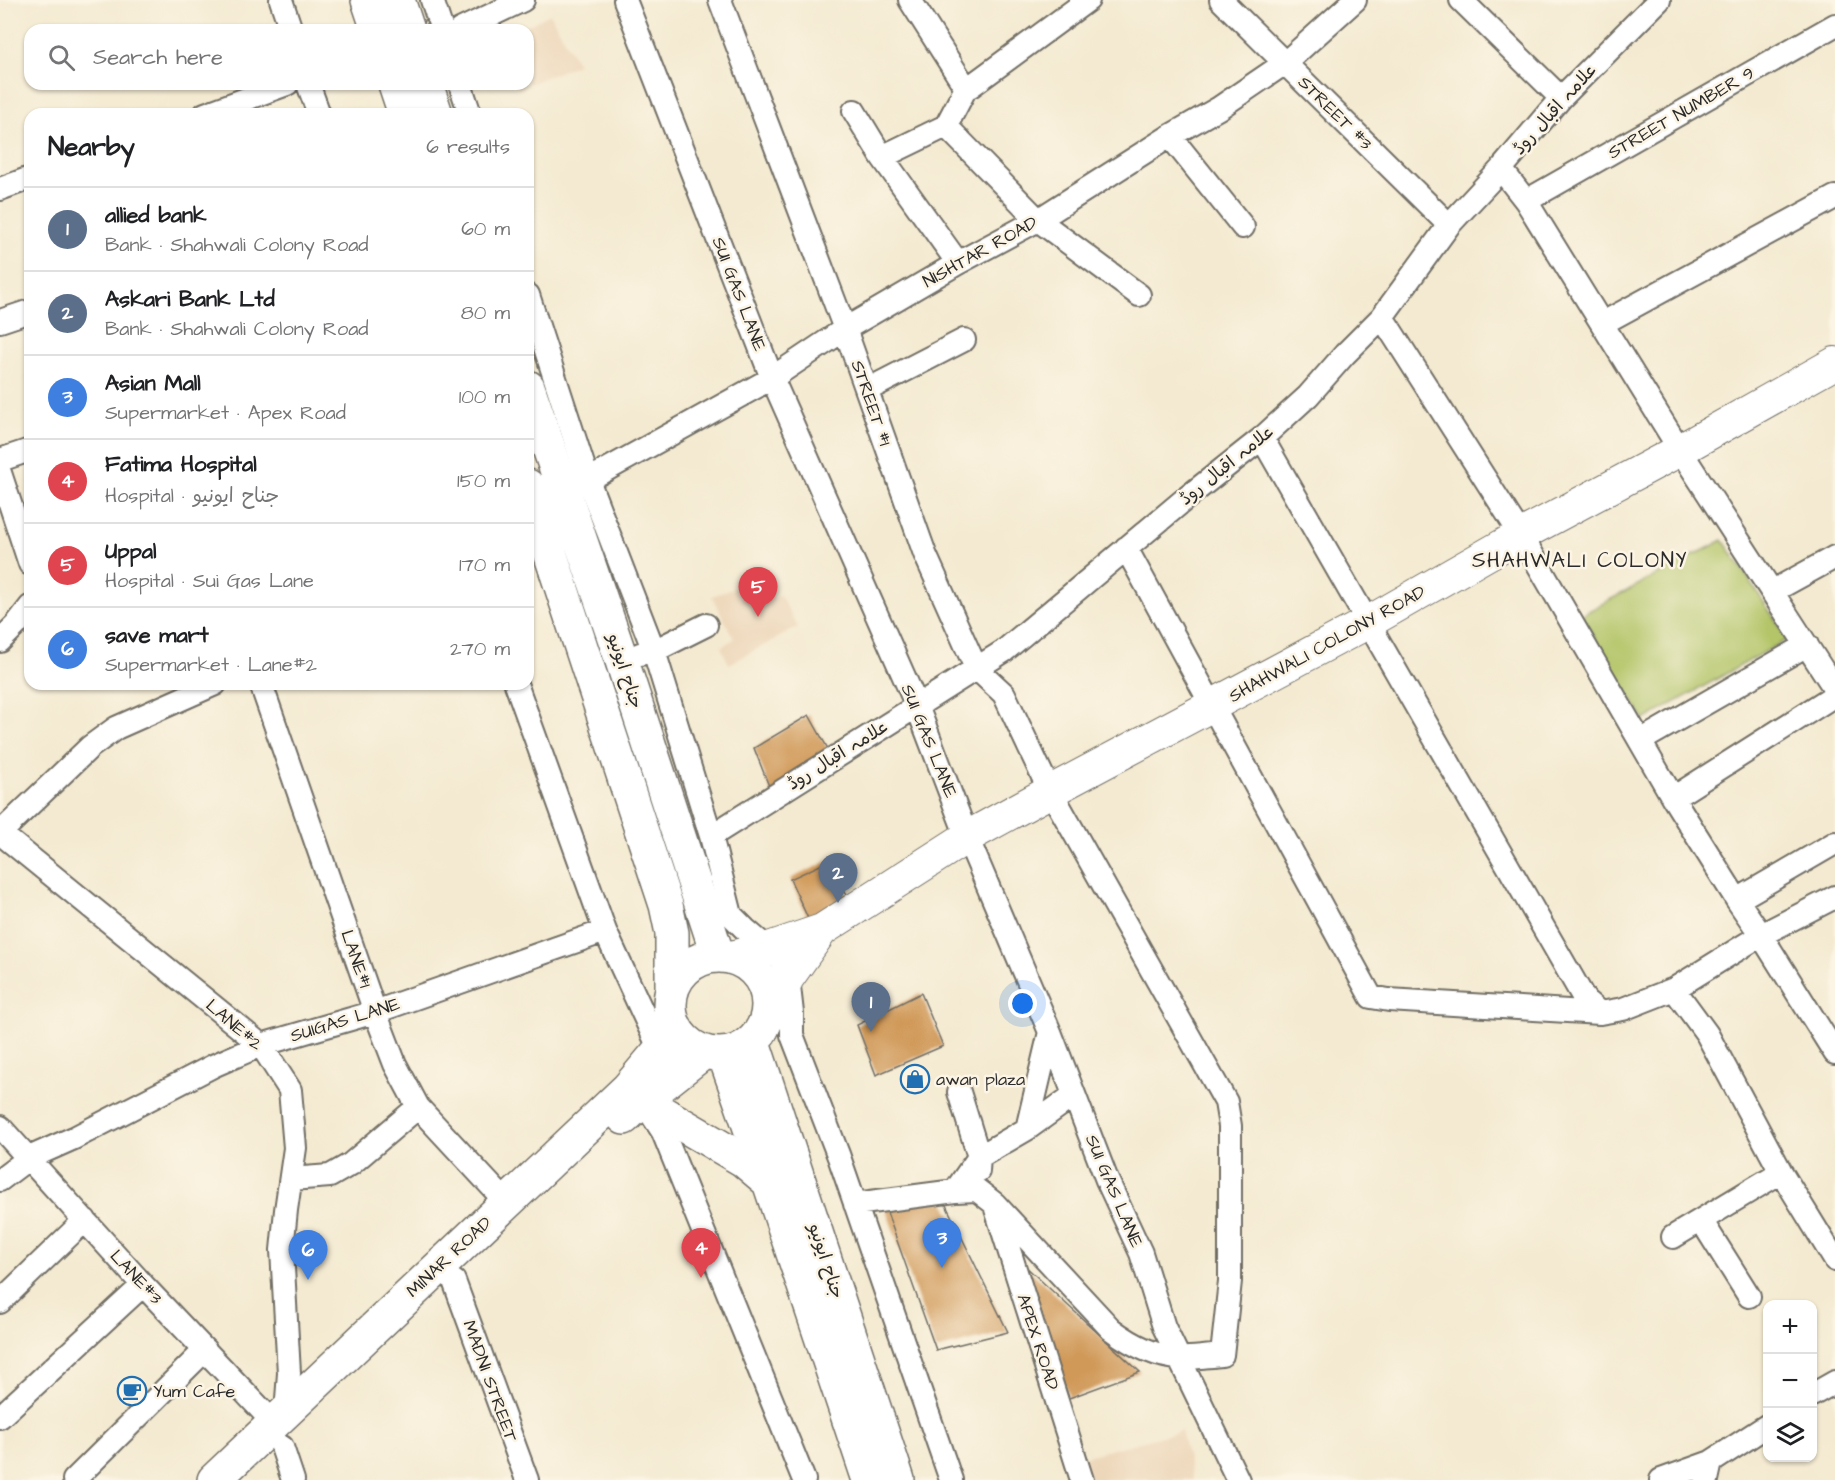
<!DOCTYPE html>
<html lang="en">
<head>
<meta charset="utf-8">
<style>
  body { margin:0; font-family:"Architects Daughter","Playpen Sans Arabic",sans-serif; background:#f2f2f2; color:#202124 }
  .controls { position:absolute; right:18px; bottom:18px; display:grid; overflow:hidden; border-radius:12px; box-shadow:0 2px 4px #0004 }
  .controls button { width:54px; height:54px; display:grid; place-items:center; padding:0; border:0; border-bottom:2px solid #e0e0e0; background:#fff; color:#202124; font:30px sans-serif }
  .you { position:absolute; left:1023px; top:1004px; width:21px; height:21px; margin:-15px; border:4px solid #fff; border-radius:50%; background:#1a73e8; box-shadow:0 0 0 9px #1a73e833 }
  .badge { display:grid; place-items:center; width:39px; height:39px; border-radius:50%; background:#2563eb; color:#fff; font-size:20px; font-weight:700 }
  .pin { position:absolute; translate:-50% -50px; filter:drop-shadow(0 2px 3px #0008) }
  .pin::after { content:''; position:absolute; top:32px; width:21px; height:18px; background:inherit; clip-path:polygon(0 0,100% 0,50% 100%) }
  .list { margin:0; padding:0; list-style:none }
  h2 { display:flex; justify-content:space-between; align-items:center; height:78px; margin:0; padding:0 24px; font-size:26px }
  h2 small { font-size:20px; font-weight:400; color:#757577 }
  .list li { display:grid; grid-template-columns:39px 1fr auto; gap:18px; align-items:center; box-sizing:border-box; height:84px; padding:0 24px; border-top:2px solid #e0e0e0 }
  .list b { display:block; font-size:22px; white-space:nowrap }
  .list p { margin:0; font-size:20px; white-space:nowrap; color:#757577 }
  .list em { font-size:20px; font-style:normal; color:#757577 }
  .icon { flex:none; width:33px; height:33px; fill:none; stroke:currentColor; stroke-width:2; stroke-linecap:round; stroke-linejoin:round }
  .map { position:relative; flex:none; width:1835px; height:1480px; overflow:hidden }
  .search { position:absolute; background:#fff; box-shadow:0 2px 4px #0004; left:24px; top:24px; width:510px; height:66px; display:flex; align-items:center; gap:15px; box-sizing:border-box; padding:0 21px; border-radius:18px; color:#757577; font-size:22px }
  .panel { position:absolute; background:#fff; box-shadow:0 2px 4px #0004; left:24px; top:108px; width:510px; height:582px; border-radius:18px }
  .map>svg:first-child { display:block }
  .built { fill:#edd7ba }
  .green { fill:#b3c568; stroke:#6f784a; stroke-width:1.5 }
  .building { fill:#d09958 }
  .lines { fill:none; stroke-linecap:round; stroke-linejoin:round }
  .minor-casing { stroke:#716e65; stroke-width:26 }
  .secondary-casing { stroke:#716e65; stroke-width:34 }
  .primary-casing { stroke:#716e65; stroke-width:36 }
  .minor { stroke:#fff; stroke-width:22 }
  .secondary { stroke:#fff; stroke-width:32 }
  .primary { stroke:#fff; stroke-width:33 }
  .labels { text-anchor:middle; dominant-baseline:central; stroke-width:5; stroke-linejoin:round; paint-order:stroke }
  .street-label { font-size:18px; fill:#2b2b2b; stroke:#fcf5e5 }
  .poi-label { font-size:18px; fill:#2b2b2b; stroke:#fcf5e5; text-anchor:start }
  .quarter-label { font-size:21px; letter-spacing:1.5px; fill:#2b2b2b; stroke:#fcf5e5 }
</style>
</head>
<body>
<div class="map">
<svg width="1835" height="1480" viewBox="0 0 1835 1480">
  <rect width="100%" height="100%" fill="#fcf5e5"/>
  <filter id="ink" filterUnits="userSpaceOnUse"><feTurbulence type="fractalNoise" baseFrequency=".0167" numOctaves="2"/><feDisplacementMap in="SourceGraphic" scale="12" xChannelSelector="R" yChannelSelector="G"/><feConvolveMatrix kernelMatrix="1 2 1 2 8 2 1 2 1" color-interpolation-filters="sRGB"/></filter>
  <filter id="wash" filterUnits="userSpaceOnUse"><feTurbulence type="fractalNoise" baseFrequency=".008" numOctaves="4" result="noise"/><feDisplacementMap in="SourceGraphic" scale="24" xChannelSelector="R" yChannelSelector="G"/><feGaussianBlur stdDeviation="1.35" result="paint"/><feColorMatrix in="noise" values="0 0 0 0 0 0 0 0 0 0 0 0 0 0 0 0 0 1.4 0 .05"/><feComposite in="paint" operator="in"/></filter>
  <g filter="url(#wash)">
    <rect width="100%" height="100%" fill="#f4ead1"/>
    <path class="built" d="M550 14 578 64 517 89 515 84H528V30H519Z
      M734 588 740 599 754 591 762 604 780 595 798 627 729 664 721 647 734 639 712 596Z
      M1181 1431 1193 1480H1090L1083 1457Z"/>
    <path class="green" d="M1723 540 1788 639 1644 720 1581 615Z"/>
    <g id="blocks">
      <path class="building" d="M809 715 837 765 776 804 754 748Z
        M831 860 852 907 811 925 790 879Z
        M921 993 943 1046 876 1075 857 1025Z
        M943 1199 1008 1332 936 1350 884 1204Z
        M1023 1264 1140 1372 1069 1398Z"/>
    </g>
  </g>
  <g filter="url(#ink)">
    <use href="#blocks" fill-opacity="0" stroke="#716e65" stroke-width="1.5"/>
    <g class="lines">
      <g class="minor-casing">
        <path id="minor" d="M281 0 291 30
          M432 0 442 30
          M625 0 772 378 917 706 967 837 1050 1032 1107 1180 1141 1253 1164 1327 1238 1480
          M720 0 845 329 925 554 976 668 1004 694 1045 781 1226 1102 1230 1126V1281L1222 1355C1208 1356 1193 1359 1180 1358 1154 1357 1131 1344 1111 1329L995 1204 977 1190 955 1191 855 1204
          M910 0 966 88
          M1221 0 1449 225
          M1461 0 1561 98
          M460 30 523 0
          M308 84 319 114
          M460 84 470 114
          M854 111 882 157 946 126 966 88 971 86 1088 0
          M205 114 287 84
          M946 126 1038 220 1139 295
          M1170 136 1243 227
          M882 157 958 263
          M1501 169 1526 201 1680 450 1835 689
          M0 189 30 178
          M1526 201 1835 25
          M528 295 588 480 654 651 711 836 731 915 745 929 781 960 788 978 792 1013V1035L839 1157 951 1480
          M1382 317 1521 535 1673 798 1737 900 1761 935 1835 1053
          M0 321 30 311
          M1603 323 1835 197
          M867 390 964 340
          M1262 438 1585 1000 1600 1013
          M0 460 30 450
          M0 473 30 564
          M588 480 772 378 845 329 958 263 1038 220 1170 136 1219 108 1285 63 1355 0
          M1126 548 1371 997 1389 1000 1600 1013 1623 1009 1674 989 1707 1034 1781 1172 1835 1260
          M1773 591 1835 557
          M0 641 16 625 30 607
          M640 654 654 651 706 625
          M261 684 375 1012 395 1064 418 1107 507 1203
          M516 684 605 931 660 1050
          M1640 741 1807 645
          M1673 798 1835 695
          M0 833 261 1045 290 1090 295 1148 286 1210 282 1250 289 1373 286 1412
          M0 833 90 747 116 728 215 684
          M711 836 1004 651 1185 499 1262 438 1308 396 1345 354 1382 317 1449 225 1501 169 1561 98 1659 0
          M1737 900 1835 843
          M1674 989 1761 935 1835 897
          M959 1092 979 1157 978 1171
          M648 1109 663 1132 804 1480
          M0 1127 143 1285 274 1423
          M1027 1129 1050 1032
          M291 1179 330 1176 351 1164 418 1107
          M0 1180 29 1158 74 1138 215 1065 261 1045 375 1012 605 931
          M955 1191 979 1157 1027 1129 1074 1095
          M996 1209 1082 1480
          M1701 1220 1749 1296
          M1673 1237 1781 1172
          M454 1281 527 1480
          M0 1302 85 1220
          M1812 1395 1835 1382
          M0 1417 143 1285
          M282 1447 293 1480
          M74 1480 205 1350
          M1661 1480 1711 1462
          M1707 1480 1711 1462 1768 1425"/>
      </g>
      <g class="secondary-casing">
        <path id="secondary" d="M731 957 769 948 822 930 967 837 1051 791 1367 623 1521 535 1680 450 1835 363
          M761 1032 788 978 822 930"/>
      </g>
      <g class="primary-casing">
        <path id="primary" d="M368 0 378 30
          M398 0 408 30
          M395 84 405 114
          M426 84 436 114
          M528 387 621 658 718 956
          M528 486 666 905 672 933V990
          M670 1005a49 49 0 1 1 98 0a49 49 0 1 1-98 0Z
          M753 1042 898 1480
          M724 1054 769 1182 869 1480
          M642 1101 743 1160 769 1182
          M624 1118 642 1101 704 1052
          M214 1480 628 1088 660 1050 675 1026"/>
      </g>
      <use href="#minor" class="minor"/>
      <use href="#secondary" class="secondary"/>
      <use href="#primary" class="primary"/>
    </g>
  </g>
  <defs>
    <g id="shop-ring" transform="scale(1.5)"><circle r="9.5" fill="#fcf5e5" stroke="#1f6fb2" stroke-width="1.5"/><path d="M-5-2.5h2.3a2.7 3.5 0 0 1 5.4 0H5L5.5 6h-11ZM-1.5-2.5h3a1.5 2.3 0 0 0-3 0Z" fill="#1f6fb2"/></g>
    <g id="cafe-ring" transform="scale(1.5)"><circle r="9.5" fill="#fcf5e5" stroke="#1f6fb2" stroke-width="1.5"/><path d="M-5.5-4.5H6V0H3Q3 3.5 0 3.5H-2.5Q-5.5 3.5-5.5 0ZM3-3.2v2h1.7v-2ZM-6 4.5H4V6H-6Z" fill="#1f6fb2"/></g>
  </defs>
  <g fill-rule="evenodd">
    <use href="#shop-ring" x="915" y="1079"/>
    <use href="#cafe-ring" x="132" y="1391"/>
  </g>
  <g class="labels">
    <g class="street-label">
      <text transform="translate(1555 109) rotate(-48)">علامہ اقبال روڈ</text>
      <text transform="translate(1335 113) rotate(45)">STREET #3</text>
      <text transform="translate(1681 113) rotate(-30)">STREET NUMBER 9</text>
      <text transform="translate(980 252) rotate(-29)">NISHTAR ROAD</text>
      <text transform="translate(739 294) rotate(69)">SUI GAS LANE</text>
      <text transform="translate(871 403) rotate(71)">STREET #1</text>
      <text transform="translate(1227 465) rotate(-39)">علامہ اقبال روڈ</text>
      <text transform="translate(1327 644) rotate(-29)">SHAHWALI COLONY ROAD</text>
      <text transform="translate(625 671) rotate(72)">جناح ایونیو</text>
      <text transform="translate(929 741) rotate(68)">SUI GAS LANE</text>
      <text transform="translate(838 755) rotate(-32)">علامہ اقبال روڈ</text>
      <text transform="translate(356 959) rotate(71)">LANE#1</text>
      <text transform="translate(345 1020) rotate(-17)">SUIGAS LANE</text>
      <text transform="translate(234 1025) rotate(41)">LANE#2</text>
      <text transform="translate(1114 1191) rotate(67)">SUI GAS LANE</text>
      <text transform="translate(449 1257) rotate(-43)">MINAR ROAD</text>
      <text transform="translate(826 1261) rotate(72)">جناح ایونیو</text>
      <text transform="translate(136 1277) rotate(47)">LANE#3</text>
      <text transform="translate(1038 1342) rotate(72)">APEX ROAD</text>
      <text transform="translate(490 1381) rotate(70)">MADNI STREET</text>
    </g>
    <g class="poi-label">
      <text x="936" y="1079">awan plaza</text>
      <text x="153" y="1391">Yum Cafe</text>
    </g>
    <g class="quarter-label">
      <text x="1580" y="560">SHAHWALI COLONY</text>
    </g>
  </g>
</svg>
<div class="controls">
<button>+</button>
<button>−</button>
<button><svg class="icon" aria-label="layers" viewBox="0 0 24 24"><path d="M12 4l9 5-9 5-9-5zM3 14l9 5 9-5"/></svg></button>
</div>
<div class="you"></div>
<div class="pin badge" style="left:871px;top:1032px;background:#5c6f8a">1</div>
<div class="pin badge" style="left:838px;top:903px;background:#5c6f8a">2</div>
<div class="pin badge" style="left:942px;top:1268px;background:#3f7fe0">3</div>
<div class="pin badge" style="left:701px;top:1278px;background:#e0444e">4</div>
<div class="pin badge" style="left:758px;top:617px;background:#e0444e">5</div>
<div class="pin badge" style="left:308px;top:1280px;background:#3f7fe0">6</div>
<div class="search"><svg class="icon" aria-label="search" viewBox="0 0 24 24"><circle cx="10" cy="10" r="6"/><path d="M15 15l6 6"/></svg>Search here</div>
<section class="panel">
<h2>Nearby<small>6 results</small></h2>
<ul class="list">
<li><span class="badge" style="background:#5c6f8a">1</span><div><b>allied bank</b><p>Bank · Shahwali Colony Road</p></div><em>60 m</em></li>
<li><span class="badge" style="background:#5c6f8a">2</span><div><b>Askari Bank Ltd</b><p>Bank · Shahwali Colony Road</p></div><em>80 m</em></li>
<li><span class="badge" style="background:#3f7fe0">3</span><div><b>Asian Mall</b><p>Supermarket · Apex Road</p></div><em>100 m</em></li>
<li><span class="badge" style="background:#e0444e">4</span><div><b>Fatima Hospital</b><p>Hospital · جناح ایونیو</p></div><em>150 m</em></li>
<li><span class="badge" style="background:#e0444e">5</span><div><b>Uppal</b><p>Hospital · Sui Gas Lane</p></div><em>170 m</em></li>
<li><span class="badge" style="background:#3f7fe0">6</span><div><b>save mart</b><p>Supermarket · Lane#2</p></div><em>270 m</em></li>
</ul>
</section>
</div>
</body>
</html>
